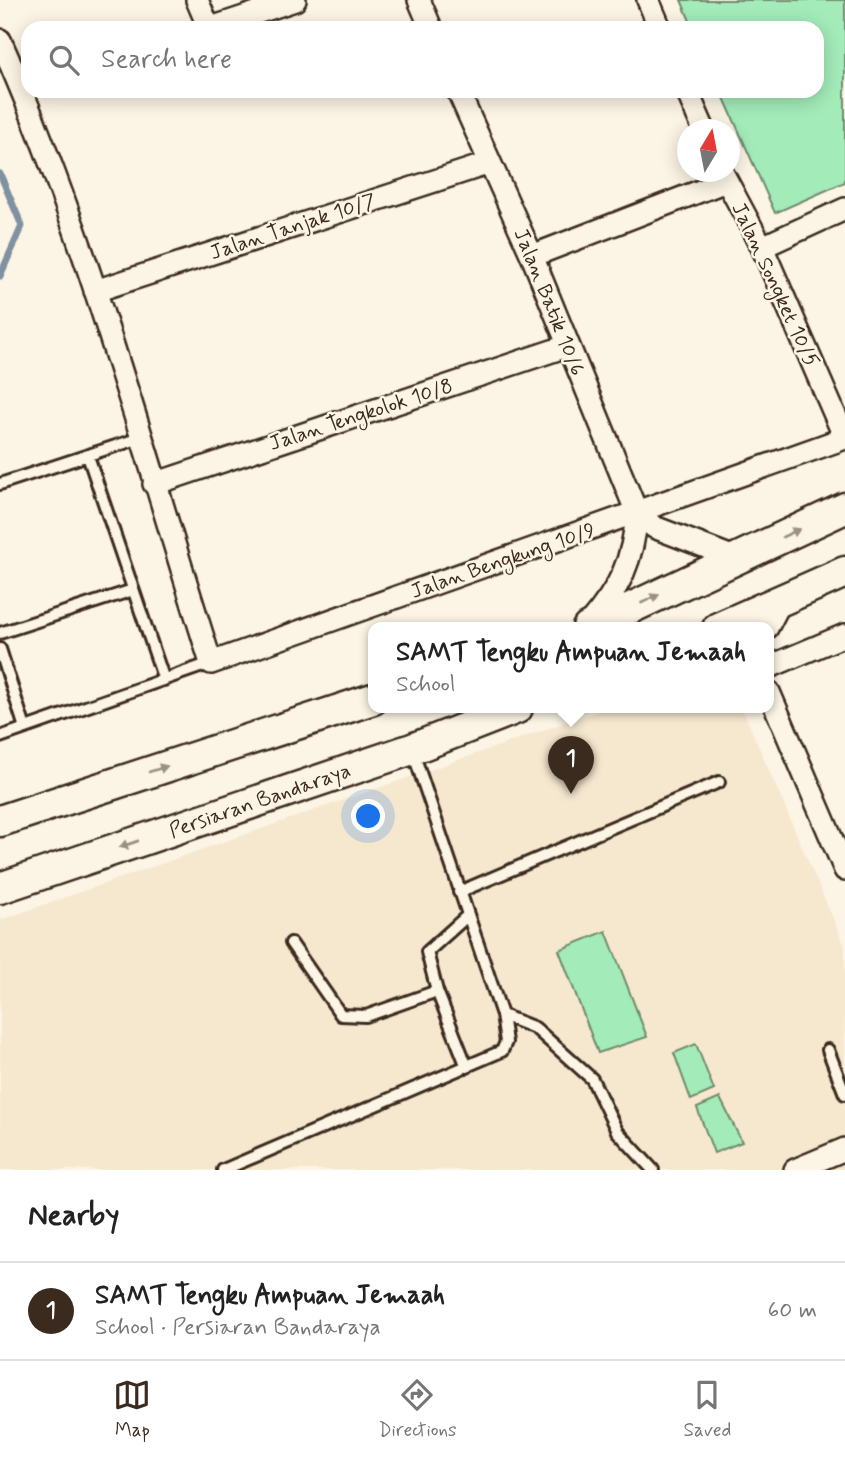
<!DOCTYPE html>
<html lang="en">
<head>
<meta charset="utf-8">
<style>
  body { margin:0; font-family:Mynerve,sans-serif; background:#f2f2f2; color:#222 }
  .compass { position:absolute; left:677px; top:119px; width:63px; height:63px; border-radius:50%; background:#fff; box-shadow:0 4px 18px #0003; rotate:10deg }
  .you { position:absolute; left:369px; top:817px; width:24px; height:24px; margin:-18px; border:5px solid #fff; border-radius:50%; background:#1a73e8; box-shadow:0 0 0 10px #1a73e833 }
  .badge { display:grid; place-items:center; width:46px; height:46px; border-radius:50%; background:#3b2a1e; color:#fff; font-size:23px; font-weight:700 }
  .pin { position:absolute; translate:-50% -58px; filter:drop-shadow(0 2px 4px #0008) }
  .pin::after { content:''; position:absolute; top:37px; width:24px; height:21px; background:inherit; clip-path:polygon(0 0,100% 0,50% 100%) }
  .popup { position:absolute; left:368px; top:622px; width:406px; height:91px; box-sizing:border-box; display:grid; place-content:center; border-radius:14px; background:#fff; filter:drop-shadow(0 2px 5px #0005); font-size:23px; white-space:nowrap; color:#767676 }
  .popup b { font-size:26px; color:#222 }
  .popup::after { content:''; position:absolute; left:50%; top:100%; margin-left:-14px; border:14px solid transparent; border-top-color:#fff }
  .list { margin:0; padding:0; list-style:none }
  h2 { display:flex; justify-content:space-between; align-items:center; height:91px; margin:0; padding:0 28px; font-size:30px }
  h2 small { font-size:23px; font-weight:400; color:#767676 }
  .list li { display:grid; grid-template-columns:46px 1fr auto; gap:21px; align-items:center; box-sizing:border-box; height:98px; padding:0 28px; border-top:2px solid #e0e0e0 }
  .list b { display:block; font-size:26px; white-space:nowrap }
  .list p { margin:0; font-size:23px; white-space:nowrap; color:#767676 }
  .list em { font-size:23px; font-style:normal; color:#767676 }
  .icon { flex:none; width:38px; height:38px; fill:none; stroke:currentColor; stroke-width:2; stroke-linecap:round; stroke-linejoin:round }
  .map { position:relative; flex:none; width:845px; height:1170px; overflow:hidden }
  .search { position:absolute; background:#fff; box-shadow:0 4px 18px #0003; left:21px; right:21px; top:21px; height:77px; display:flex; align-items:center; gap:18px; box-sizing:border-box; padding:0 24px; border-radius:21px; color:#767676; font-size:26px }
  .sheet { height:189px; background:#fff }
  nav { display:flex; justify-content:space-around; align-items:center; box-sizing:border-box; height:98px; border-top:2px solid #e0e0e0; background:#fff; font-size:19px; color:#767676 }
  nav a { display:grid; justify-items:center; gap:4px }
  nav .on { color:#3b2a1e }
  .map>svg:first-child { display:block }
  .built { fill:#f6e8cf }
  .green { fill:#a3ebb9; stroke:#6f8a6c; stroke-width:2 }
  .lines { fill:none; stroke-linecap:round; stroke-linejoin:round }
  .stream { stroke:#8091a1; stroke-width:7 }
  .service-casing { stroke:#3b2a1e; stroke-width:16 }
  .minor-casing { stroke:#3b2a1e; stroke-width:26 }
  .secondary-casing { stroke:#3b2a1e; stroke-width:35 }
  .service { stroke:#fcf5e5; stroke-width:10 }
  .minor { stroke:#fcf5e5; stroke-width:21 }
  .secondary { stroke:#fcf5e5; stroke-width:30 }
  .oneway { fill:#9c9082 }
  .labels { text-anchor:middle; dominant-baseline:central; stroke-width:5; stroke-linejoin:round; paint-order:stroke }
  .street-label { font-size:21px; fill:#3b2a1e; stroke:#fcf5e5 }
</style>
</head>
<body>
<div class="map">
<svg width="845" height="1170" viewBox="0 0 845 1170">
  <rect width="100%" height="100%" fill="#fcf5e5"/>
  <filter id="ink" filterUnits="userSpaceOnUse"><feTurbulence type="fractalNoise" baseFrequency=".0143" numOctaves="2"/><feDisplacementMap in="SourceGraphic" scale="14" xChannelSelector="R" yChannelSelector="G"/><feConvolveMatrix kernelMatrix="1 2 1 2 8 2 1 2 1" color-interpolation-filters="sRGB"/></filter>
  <g filter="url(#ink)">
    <path class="built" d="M607 708H742L845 946V1170H0V920Z"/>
    <path class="green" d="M681 0H845V182L775 213 721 91H817V28H693Z
      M606 931 647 1037 598 1053 559 950Z
      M696 1044 714 1090 691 1100 674 1053Z
      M720 1098 742 1142 714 1153 697 1108Z"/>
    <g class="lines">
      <path class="stream" d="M0 174 22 226 0 276"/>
      <g class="service-casing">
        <path id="service" d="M88 456 164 680
          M0 484 140 438
          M0 633 133 590
          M0 649 25 728
          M0 737 211 663
          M459 892 719 782
          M291 943 341 1015 366 1016 437 991
          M502 1015 535 1028 592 1079 617 1131 653 1170
          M828 1050 845 1094
          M467 1067 437 991 427 952 467 916
          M223 1170 502 1051 506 1042 502 1015 413 752"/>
      </g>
      <g class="minor-casing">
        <path id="minor" d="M197 0 209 28
          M419 0 431 28
          M648 0 660 28
          M211 28 295 0
          M0 40C89 240 145 455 211 663L845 438
          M458 91 532 256 637 513 654 527 737 559
          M687 91 704 130
          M722 172 762 247 845 438
          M762 247 845 209
          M532 256 726 181
          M95 291 490 163
          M154 484 567 346
          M589 624C620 588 633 561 637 513
          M767 628 779 605 786 601
          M769 667 845 635
          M769 692 845 870
          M795 1170 845 1149"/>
      </g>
      <g class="secondary-casing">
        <path id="secondary" d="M588 628 845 508
          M718 628 845 572
          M0 821 373 699
          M0 888 412 749 517 708"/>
      </g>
      <use href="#service" class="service"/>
      <use href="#minor" class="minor"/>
      <use href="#secondary" class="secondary"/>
    </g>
    <defs><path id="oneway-solid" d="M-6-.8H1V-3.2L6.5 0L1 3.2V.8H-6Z" transform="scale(1.75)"/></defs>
    <g class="oneway">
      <use href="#oneway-solid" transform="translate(791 533) rotate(-25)"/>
      <use href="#oneway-solid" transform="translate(650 599) rotate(-25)"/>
      <use href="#oneway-solid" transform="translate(158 769) rotate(-18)"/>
      <use href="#oneway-solid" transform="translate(129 844) rotate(161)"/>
    </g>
  </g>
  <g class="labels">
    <g class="street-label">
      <text transform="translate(293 227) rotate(-18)">Jalan Tanjak 10/7</text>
      <text transform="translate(775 285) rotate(65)">Jalan Songket 10/5</text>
      <text transform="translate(549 302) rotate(68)">Jalan Batik 10/6</text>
      <text transform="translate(361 415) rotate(-18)">Jalan Tengkolok 10/8</text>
      <text transform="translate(503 561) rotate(-19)">Jalan Bengkung 10/9</text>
      <text transform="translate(260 801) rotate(-19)">Persiaran Bandaraya</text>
    </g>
  </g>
</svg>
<svg class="compass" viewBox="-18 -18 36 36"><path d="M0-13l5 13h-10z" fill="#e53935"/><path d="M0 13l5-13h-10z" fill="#767676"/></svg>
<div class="you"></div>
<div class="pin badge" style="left:571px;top:794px">1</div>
<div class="popup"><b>SAMT Tengku Ampuan Jemaah</b>School</div>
<div class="search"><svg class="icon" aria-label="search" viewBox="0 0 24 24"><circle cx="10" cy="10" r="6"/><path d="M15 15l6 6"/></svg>Search here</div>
</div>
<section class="sheet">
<h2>Nearby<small></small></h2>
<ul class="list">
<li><span class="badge">1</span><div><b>SAMT Tengku Ampuan Jemaah</b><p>School · Persiaran Bandaraya</p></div><em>60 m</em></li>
</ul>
</section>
<nav>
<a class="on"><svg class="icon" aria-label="map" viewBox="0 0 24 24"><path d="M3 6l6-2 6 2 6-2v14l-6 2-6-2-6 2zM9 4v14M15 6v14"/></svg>Map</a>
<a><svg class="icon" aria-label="directions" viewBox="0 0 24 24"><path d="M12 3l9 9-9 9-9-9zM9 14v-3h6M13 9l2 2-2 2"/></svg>Directions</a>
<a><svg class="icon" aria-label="saved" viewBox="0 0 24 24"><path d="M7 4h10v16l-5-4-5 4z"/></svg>Saved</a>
</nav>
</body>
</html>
